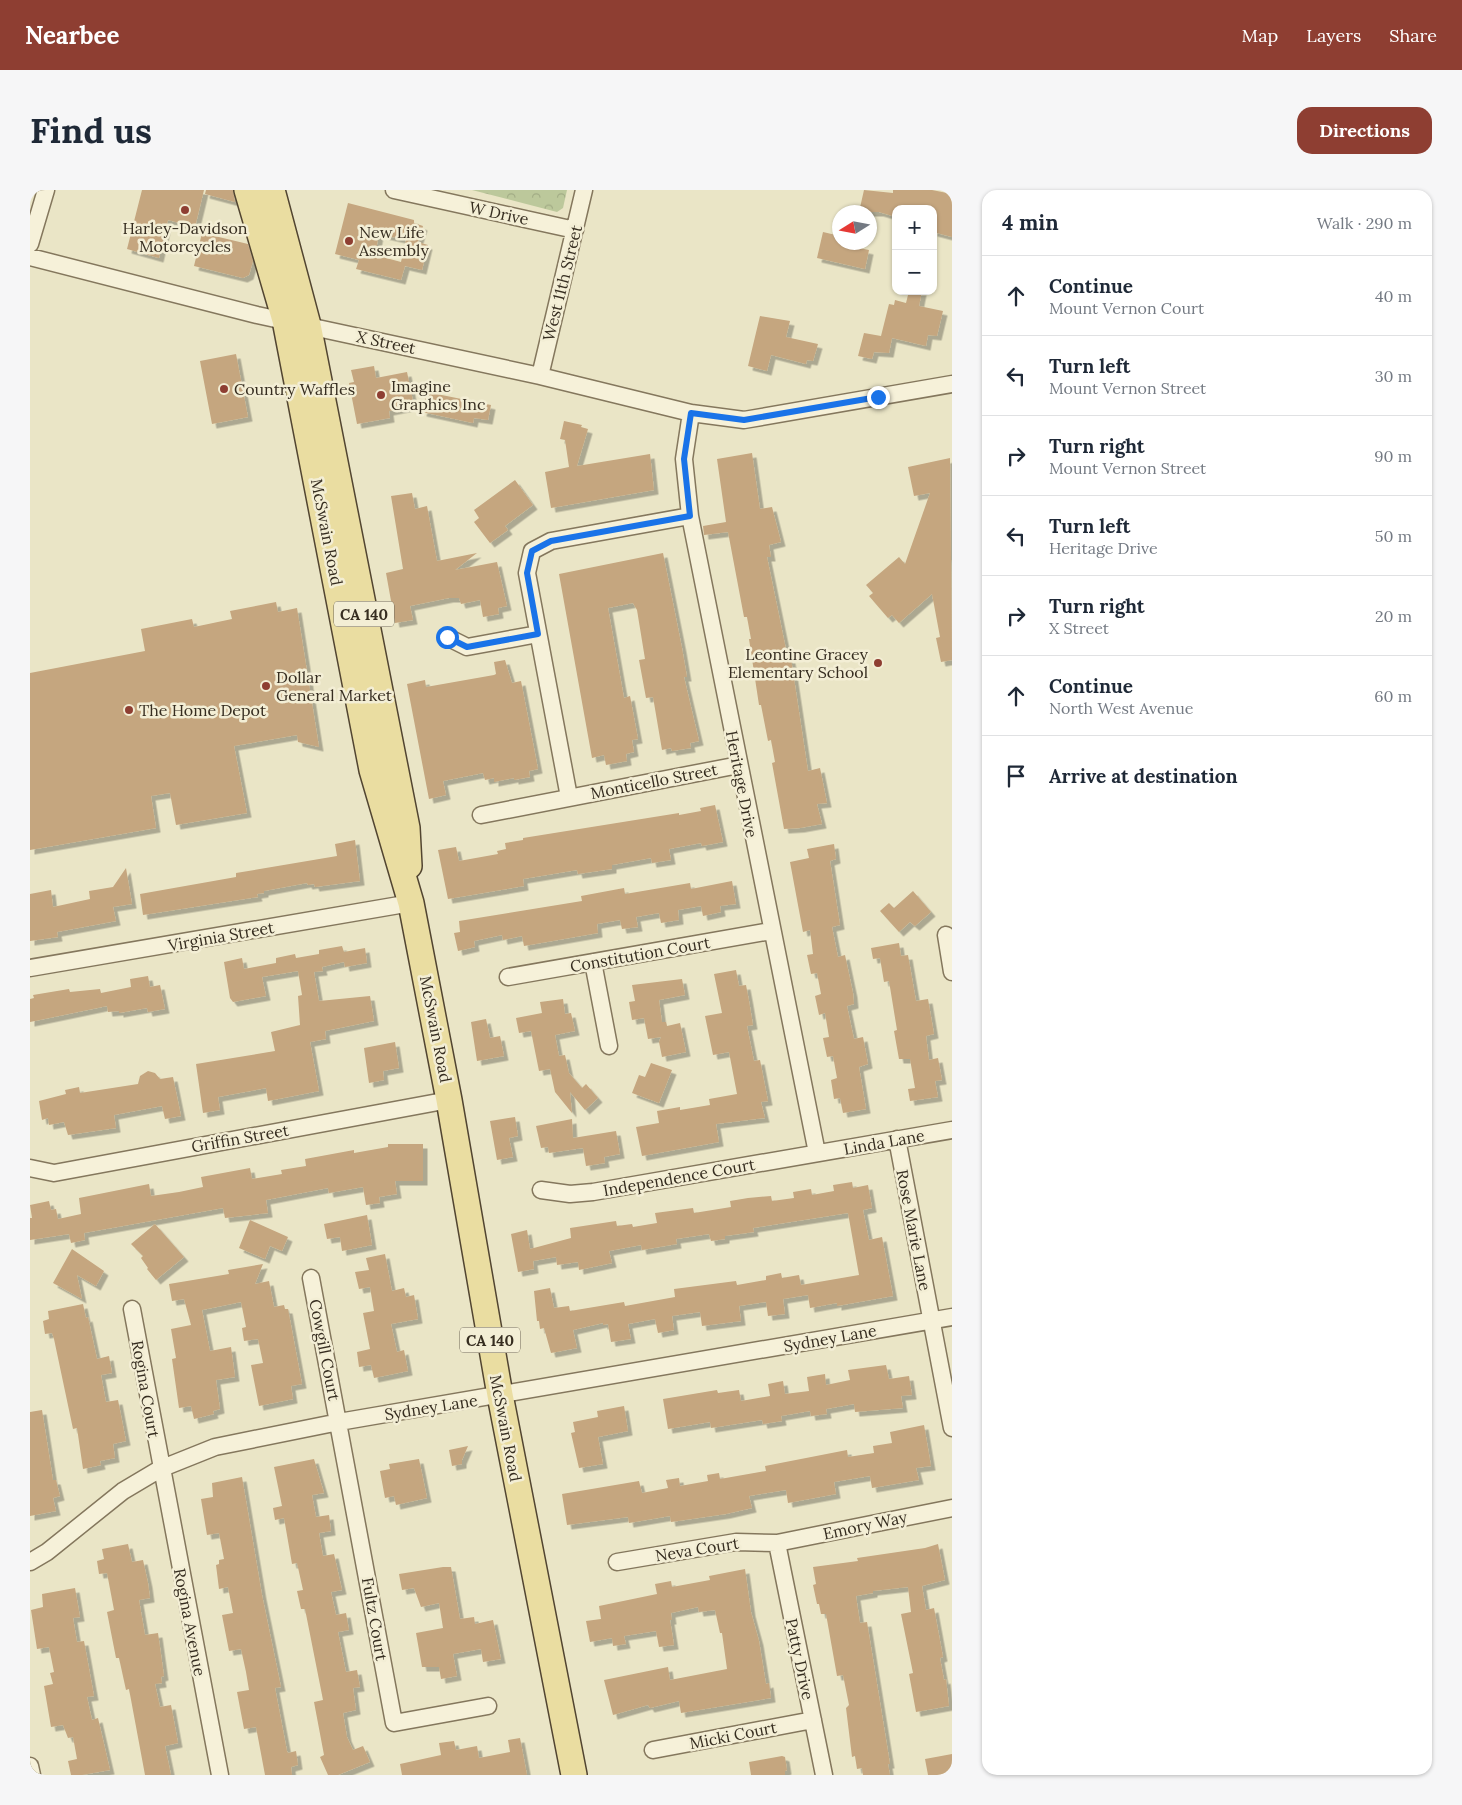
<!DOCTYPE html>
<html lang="en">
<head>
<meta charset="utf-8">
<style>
  body { margin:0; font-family:Lora,serif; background:#f6f6f7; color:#1f2937 }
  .controls { position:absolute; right:15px; top:15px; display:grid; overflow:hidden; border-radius:10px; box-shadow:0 1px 4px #0004 }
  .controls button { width:45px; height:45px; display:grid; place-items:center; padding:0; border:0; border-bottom:1px solid #e0e1e3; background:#fff; color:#1f2937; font:25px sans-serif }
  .compass { position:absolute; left:802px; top:15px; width:45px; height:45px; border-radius:50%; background:#fff; box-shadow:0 1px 4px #0004; rotate:259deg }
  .stop { position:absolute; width:15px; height:15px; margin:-11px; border:4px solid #1a73e8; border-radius:50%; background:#fff }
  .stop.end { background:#1a73e8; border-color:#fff; box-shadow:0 1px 5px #0008 }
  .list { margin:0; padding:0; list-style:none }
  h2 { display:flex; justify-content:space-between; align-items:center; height:65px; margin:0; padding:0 20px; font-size:21px }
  h2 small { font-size:16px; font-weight:400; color:#747a83 }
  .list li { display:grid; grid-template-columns:32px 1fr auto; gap:15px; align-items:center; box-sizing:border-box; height:80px; padding:0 20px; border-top:1px solid #e0e1e3 }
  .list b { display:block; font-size:19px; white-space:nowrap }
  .list p { margin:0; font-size:16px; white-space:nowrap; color:#747a83 }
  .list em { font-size:16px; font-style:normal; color:#747a83 }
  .icon { flex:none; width:28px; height:28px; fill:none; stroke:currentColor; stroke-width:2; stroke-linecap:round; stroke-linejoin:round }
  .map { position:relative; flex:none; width:922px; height:1585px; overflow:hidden; border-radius:15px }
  header { display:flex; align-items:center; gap:30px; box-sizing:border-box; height:70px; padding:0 25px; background:#8e3e32; color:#fff }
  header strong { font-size:24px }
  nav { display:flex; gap:28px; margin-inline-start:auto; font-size:18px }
  .intro { display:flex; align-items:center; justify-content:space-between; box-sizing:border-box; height:120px; padding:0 30px }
  h1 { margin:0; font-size:35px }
  .button { padding:12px 22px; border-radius:15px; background:#8e3e32; color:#fff; font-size:18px; font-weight:700 }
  main { display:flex; gap:30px; padding:0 30px }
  aside { flex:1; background:#fff; border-radius:15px; box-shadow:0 1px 4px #0004 }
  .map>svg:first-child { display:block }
  .park { fill:url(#park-crowns) }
  .building { fill:#c5a67f; fill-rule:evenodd; filter:url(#shadow) }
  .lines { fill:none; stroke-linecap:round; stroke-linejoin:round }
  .minor-casing { stroke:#84775d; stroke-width:19 }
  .primary-casing { stroke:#524531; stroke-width:28 }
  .minor { stroke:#f6f1d9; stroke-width:16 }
  .primary { stroke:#eadda1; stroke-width:25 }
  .route { stroke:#1a73e8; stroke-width:6 }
  .poi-dot { fill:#8e3e32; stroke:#f3eed5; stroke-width:2 }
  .labels { text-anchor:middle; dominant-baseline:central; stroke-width:5; stroke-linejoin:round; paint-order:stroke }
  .shield { fill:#f3eed5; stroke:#6f6756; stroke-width:1 }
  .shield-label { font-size:15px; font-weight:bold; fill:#362d20 }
  .street-label { font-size:16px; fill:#362d20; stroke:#f3eed5 }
  .poi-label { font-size:16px; fill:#362d20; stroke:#f3eed5; text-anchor:start }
</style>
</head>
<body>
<header>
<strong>Nearbee</strong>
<nav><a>Map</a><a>Layers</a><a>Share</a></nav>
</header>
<div class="intro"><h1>Find us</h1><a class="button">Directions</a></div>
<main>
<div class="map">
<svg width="922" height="1585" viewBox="0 0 922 1585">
  <defs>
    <pattern id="park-crowns" width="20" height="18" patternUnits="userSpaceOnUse" patternTransform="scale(1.25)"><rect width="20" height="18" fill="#bcc89b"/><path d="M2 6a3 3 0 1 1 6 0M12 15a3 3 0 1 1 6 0" fill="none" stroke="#a2ac85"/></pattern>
    <filter id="shadow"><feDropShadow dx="4.5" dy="4.5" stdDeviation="0" flood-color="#0004"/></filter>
  </defs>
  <rect width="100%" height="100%" fill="#eae5c6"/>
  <path class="park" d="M442 0H537L533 18 527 22Z"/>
  <path class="building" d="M112 0H174L165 37 138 30 129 68 97 59Z
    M176 0H203L205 12 175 4Z
    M834 0 863 3V0H902L922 4V47L903 42V19H866V27L849 22H829Z
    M318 13 384 30V33L393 36 388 52 398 55 392 80 375 76 371 90 326 79 329 70 305 64ZM349 44 376 50 371 72 345 65Z
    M793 42 810 46V54L839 60 835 79 787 68Z
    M172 43 218 54 223 71 219 85 213 88 164 76Z
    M879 101H892L889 116 913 121 907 146 898 145 896 156 862 148 859 163 844 162 842 169 828 166 834 143 851 146 859 114 864 115 865 110 876 113Z
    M730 126 760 131 756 147 788 154 783 171 777 170 776 174 741 165 737 181 718 176Z
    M206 164 218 227 182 234 170 171Z
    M344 176 346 188 377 182 384 216 359 221 360 228 327 234 319 193 324 192 321 180Z
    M397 202 461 215 458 230 444 228 443 233 392 222Z
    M534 231 552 235 551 237 558 239 547 276 620 264 624 300 521 318 515 282 539 277 535 250 530 249Z
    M722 263 730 319 742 317 751 352 739 355 741 367H737L758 469H761L763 482 778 581 790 578 797 613 787 614 792 634 770 638 754 639 742 573 745 572 741 550 738 551 731 515H729L719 449H721L717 427H714L698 342 674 345 673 336 696 332 687 269Z
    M920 268 922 470 911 472 906 448 910 447 902 404 869 433 862 425 858 428 839 406 843 403 836 395 869 367 875 374 900 303 884 306 878 277Z
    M485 290 503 315 475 336 478 340 460 353 444 332 449 328 444 320Z
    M382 303 385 319 397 316 407 371 447 363 425 380 467 372 477 416 468 418 469 424 453 427 450 410 431 414 429 408H419L380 416 383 430 365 433 356 383 373 379 361 306Z
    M633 363 652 458 657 487H654L669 551 660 553 661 558 642 561 641 558 632 560 623 507 616 508 609 470 615 469 607 420 603 413 578 418 594 508 600 506 608 549 602 550 604 562 596 564 597 571 576 575 574 565 562 568 529 384Z
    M246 412 248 422 267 418 289 557 268 552 267 545 204 556 217 623 146 635 140 603 121 606 126 638 0 660V483L115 461 111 439 162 429 164 437 202 429 200 421Z
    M475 470 482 493 491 491 508 579 499 581 500 587 484 590V588L464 592V588L455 590 453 583 413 591 416 605 399 609 377 494 395 490 396 497 464 485 466 484 464 472Z
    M685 615 693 652 672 656 671 653 639 659 641 670 622 673 621 668 582 675V679L548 684 547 680 493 689 494 696 418 709 408 660 426 657 429 671 468 664 467 661 476 659 475 653 493 650V648L649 623V625L671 621 670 618Z
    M325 650 330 691 285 697 284 694 278 695 277 693 234 701V703L227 704 228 707 113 725 110 704 206 687V683L307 666 305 654Z
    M804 654 806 669 800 671 810 735 802 737 808 767 815 765 823 803 824 814 817 816 824 849 833 847 838 874 829 877 836 919 813 923 810 908 804 909 801 890 807 888 803 866 797 867 793 848 799 847 795 823 789 825 785 806 791 804 787 783 781 784 777 765 783 764 780 740 773 742 760 672 779 668 777 659Z
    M96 678 102 714 83 717 86 731 27 742 28 747 0 751V704L21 700 23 717 60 709 59 701 83 697Z
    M702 691 706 714 690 716 691 722 673 726 671 716 648 720 649 730 631 733 629 723 606 727 608 737 592 739 590 730 567 734 568 743 494 756 492 746 473 750 472 745 444 751 445 757 428 761 424 743 430 742 429 731 552 711 551 706 594 698 595 704 660 693 661 699Z
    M883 701 901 722 885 736 880 732 869 742 850 721 859 713 864 718Z
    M869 753 871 766 878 765 886 811 898 809 904 844 896 846 899 870 908 868 912 890 905 891 908 907 880 911 878 899 885 898 880 869H869L864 841 867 840 859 791 854 792 850 768 843 769 841 758Z
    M312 756 314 762 335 758 337 773 315 777 314 772 292 777 293 781 284 782 289 811 340 806 344 831 295 841 296 849 280 852 289 901 238 911 236 898 188 907 190 920 173 923 166 874 245 861 241 842 270 835 268 806 272 805 268 781 232 787 236 806 203 812 200 808 194 772 212 768 214 779 246 773V768L265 764 266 768 289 764V760Z
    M706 780 709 796 716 795 719 811 723 835 717 836 724 871 730 870 738 911 731 912 735 928 686 934 689 952 612 966 606 937 629 933 627 921 650 917V920L680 915 679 909 707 904 699 862 683 865 675 826 692 823 684 784Z
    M118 786 120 797 130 795 135 819 118 822 117 818 89 823V821L78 822 77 816 0 832V809L4 808 3 805 39 799 40 802 70 799 71 803 101 797 100 789Z
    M652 789 655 805 629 810 632 832H636L637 836 650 833 656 862 632 867 629 852 631 847 618 849 614 828 602 830 599 812 605 811 602 795Z
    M533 809 535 824 541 823 545 841 525 845 529 866 535 865 539 883 552 898 556 894 568 908 555 920 540 902 542 923 525 902 520 879 509 881 501 841 489 843 486 828 512 823 510 812Z
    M456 829 460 848 470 846 474 866 447 871 441 832Z
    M365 852 369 878 353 881 354 890 339 893 334 858Z
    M621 873 642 880 629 913 602 903 609 885 615 887Z
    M118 881 125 883 130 889 143 887 151 926 135 929 132 916 84 925 86 938 38 945 34 932 19 935 18 928 12 930 9 911 36 904 35 900 49 897 50 903 108 894 110 886Z
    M485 927 488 946 479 948 483 967 467 970 460 931Z
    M542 929 543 948 586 941 590 964 574 967 575 973 556 976 553 958 519 963 518 957 511 958 506 936Z
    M358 954H393V991H365L367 1004 349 1007 350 1013 336 1015 333 997 299 1003 298 998 236 1010 238 1023 195 1028 193 1018 54 1043 55 1050 41 1053 39 1044 0 1050V1028H2L0 1015 19 1011 21 1020 26 1019 28 1029 51 1024 49 1008 119 994 121 1006 149 1002 173 997 171 987 220 978 222 989 252 984 251 980 276 976 275 969 324 960V963L358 957Z
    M822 992 823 998 838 995 842 1018 833 1020 839 1050 852 1047 863 1106 807 1116V1113L780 1118 778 1105 753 1109 755 1124 738 1126 736 1112 709 1116 711 1131 672 1136 670 1122 642 1126 644 1140 628 1143 625 1129 598 1134 601 1149 581 1152 578 1134 573 1135V1133L543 1140 547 1158 521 1163 514 1138 510 1139 509 1131H507L504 1101 520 1098 524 1118 539 1116 540 1121 594 1112 595 1116 645 1107 644 1099 706 1091 707 1095 736 1090V1086L751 1083 752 1088 769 1085 771 1095 829 1085 818 1023 723 1038 724 1042 695 1046V1049L681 1051 679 1044 646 1049 647 1054 612 1060 611 1055 579 1061 582 1073 549 1080 548 1072 527 1075 526 1067 503 1071 504 1079 488 1082 481 1044 497 1040 500 1059 541 1048 540 1038 586 1031 587 1036 602 1034 603 1037 627 1033 625 1023 663 1018 664 1023 701 1017 700 1011 718 1008 741 1006 742 1011 764 1008 763 1002 781 999 782 1005 804 1001 803 995Z
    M337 1025 342 1055 312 1061 310 1047 297 1049 294 1034Z
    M220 1030 258 1047 252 1061 240 1056 235 1069 209 1058Z
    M125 1034 154 1067 126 1090 117 1079 118 1078 111 1068 113 1066 101 1054Z
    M42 1059 74 1081 66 1096 47 1085 52 1109 23 1093Z
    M355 1064 362 1101 374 1098 376 1107 384 1105 388 1129 361 1134 367 1162 374 1160 378 1181 344 1188 341 1175 329 1177 327 1162 340 1159 333 1123 344 1121 340 1097 329 1099 325 1082 339 1080 336 1068Z
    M233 1074 225 1094 239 1091 244 1117 254 1115 255 1119H258L272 1194 261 1196 263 1209 229 1216 221 1175 233 1173 228 1149 214 1151 212 1138 216 1137 211 1112 172 1120 180 1161 201 1157 205 1187 186 1190 190 1219 183 1221 184 1224 164 1229 161 1216 149 1218 142 1169 146 1168 141 1139 161 1135 154 1109 142 1111 139 1094 199 1084 198 1080Z
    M53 1114 56 1128 58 1127 67 1169 79 1166 82 1183 71 1185 76 1212 88 1210 96 1251 83 1254 85 1268 70 1271 71 1275 53 1279 47 1238 43 1239 24 1149 22 1143 15 1144 13 1131 19 1129 18 1121Z
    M856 1175 859 1189 879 1186 882 1205 871 1206 873 1218 825 1222 824 1214 796 1219 797 1224 781 1226 780 1221 751 1226 752 1231 733 1234 732 1230 681 1238 680 1232 638 1239 633 1209 687 1200 688 1203 709 1200 711 1211 740 1206 738 1194 753 1191 755 1204 779 1201 777 1187 795 1184 796 1195 820 1190 818 1180Z
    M594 1216 598 1241 568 1247 573 1274 549 1278 541 1243 545 1242 543 1232 568 1227 567 1221Z
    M12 1220 23 1290H26L30 1306 23 1308 26 1321 0 1326V1222Z
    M894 1235 901 1276 886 1278 889 1290 842 1298 840 1286 804 1292 806 1304 758 1313 756 1300 719 1306 722 1318 696 1324 641 1332 640 1326 599 1333 598 1327 537 1335 532 1304 609 1291 612 1303 638 1298 636 1290 649 1288 650 1296 678 1291 677 1285 689 1283 690 1289 736 1281 735 1276 817 1260 818 1267 844 1263 843 1256 862 1253 860 1242Z
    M438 1256 432 1270V1274L422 1276 419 1260Z
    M284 1269 294 1303 282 1305 286 1327 299 1325 301 1341 289 1343 293 1366 304 1364 312 1400 301 1402 306 1425 316 1423 319 1440 308 1442 316 1482 327 1480 330 1497 323 1498 326 1520 313 1523 317 1547 323 1560 333 1556 340 1572 308 1585H298L290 1567 294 1565 284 1512 293 1510 275 1419H271L267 1401 273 1400 267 1373 262 1374 254 1328 245 1330 243 1318 252 1316 244 1277Z
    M389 1269 397 1308 366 1315 364 1306 355 1308 350 1281 360 1279 359 1274Z
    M212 1287 232 1405 251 1497 245 1498 257 1561 258 1563 266 1561 268 1575 261 1577 262 1585H235L226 1537 214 1539 207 1502 219 1500 216 1482 211 1459 199 1461 192 1425 203 1423 198 1397 189 1399 186 1375 189 1374V1370L194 1369 189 1343 177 1345 171 1309 183 1307 182 1293Z
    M98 1354 102 1372 113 1370 118 1393 120 1408 109 1410 115 1445 128 1443 134 1486 131 1487 132 1493 125 1494 130 1517 141 1515 144 1531 148 1553 135 1556 141 1585H115L99 1499 96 1500 89 1468H86L77 1422 84 1420 77 1383 69 1384 67 1371 74 1369 72 1359Z
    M908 1354 915 1390 892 1396 896 1420 904 1418 913 1467 910 1468 914 1490 916 1489 919 1516 886 1522 879 1484 883 1483 871 1424 881 1422 878 1397 843 1401V1403L826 1406 830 1433 837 1432 860 1574H858L860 1585H833L832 1578 827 1579 825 1566 822 1567 816 1518 819 1515 813 1485 807 1486 796 1424H791L789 1414H787L783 1395 786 1394 783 1377 828 1371 827 1368 895 1358Z
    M413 1377H421L430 1429 444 1427 445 1434 463 1430 471 1469 453 1472 451 1459 423 1464 427 1486 411 1489 409 1477H392L386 1443 413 1438 409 1413 391 1417 384 1398 372 1400 369 1384Z
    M715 1379 721 1422 729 1451 736 1494 739 1493 741 1508 651 1523 649 1511 620 1518 618 1515 583 1525 574 1490 638 1477 640 1490 697 1479 692 1443H690L685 1420 669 1422 668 1417 641 1423 642 1430H640L644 1455 629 1457 626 1441 594 1446 596 1454 583 1456 582 1448 560 1452 556 1431 571 1429 569 1416 627 1404 625 1394 641 1391 642 1397 680 1390 679 1386Z
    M45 1398 50 1427 43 1428 47 1452 54 1451 64 1506 57 1507 62 1530 68 1528 80 1580 52 1585H41L38 1571 47 1569 43 1547 38 1548 33 1535 21 1537 14 1496 23 1494 20 1483 24 1482 19 1457 7 1459 1 1420 13 1417 12 1404Z
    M490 1548 497 1585H372L370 1574 411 1565 409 1553 424 1551 426 1560 447 1556 449 1568 480 1562 478 1550Z
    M922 1564V1585H898L895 1569Z
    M752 1566 755 1567 757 1580 755 1581V1585H721L719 1572Z"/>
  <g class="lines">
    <g class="minor-casing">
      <path id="minor" d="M364 0 545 40
        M0 54 16 0
        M0 67 227 125 510 186 661 223 714 230 922 194
        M510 186 554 0
        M661 223 654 269 660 326 787 963
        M417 447 437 457 508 444
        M539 607 497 383 502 361 521 351 660 326
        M451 625 709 575
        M916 745 922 782
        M563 772 579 856
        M0 778 381 713
        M478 787 741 741
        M867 949 922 1238
        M0 978 24 983 419 910
        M511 1000 540 1004 563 1002 922 940
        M281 1088 364 1533 458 1516
        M102 1119 190 1585
        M747 1353 794 1585
        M0 1372 17 1362 93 1301 130 1279 185 1257 309 1232 922 1127
        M587 1372 706 1352 747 1353 922 1318
        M623 1560 783 1530
        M0 1576 2 1585"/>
    </g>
    <g class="primary-casing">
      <path id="primary" d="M217 0 255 130 342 580 381 713 419 910 470 1205 544 1585
        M242 0 278 135 377 638 379 676"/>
    </g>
    <use href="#minor" class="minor"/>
    <use href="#primary" class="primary"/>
  </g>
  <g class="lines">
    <path class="route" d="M417 447 437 457 508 444 497 383 502 361 521 351 660 326 654 269 661 223 714 230 848 207"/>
  </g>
  <g class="poi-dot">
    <circle cx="155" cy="20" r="5"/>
    <circle cx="319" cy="51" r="5"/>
    <circle cx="194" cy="199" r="5"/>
    <circle cx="351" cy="205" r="5"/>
    <circle cx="848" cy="473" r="5"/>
    <circle cx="236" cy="496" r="5"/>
    <circle cx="99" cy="520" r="5"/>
  </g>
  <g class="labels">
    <g class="shield">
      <rect x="304" y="411.5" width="60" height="25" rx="4"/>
      <rect x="430" y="1137.5" width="60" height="25" rx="4"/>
    </g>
    <g class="shield-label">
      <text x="334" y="424">CA 140</text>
      <text x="460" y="1150">CA 140</text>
    </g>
    <g class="street-label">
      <text transform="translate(469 23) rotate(12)">W Drive</text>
      <text transform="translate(532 93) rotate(-76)">West 11th Street</text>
      <text transform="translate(356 152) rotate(12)">X Street</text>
      <text transform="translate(297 342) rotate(79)">McSwain Road</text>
      <text transform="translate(624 591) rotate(-11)">Monticello Street</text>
      <text transform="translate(712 594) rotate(79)">Heritage Drive</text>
      <text transform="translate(191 746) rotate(-10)">Virginia Street</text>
      <text transform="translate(610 764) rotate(-10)">Constitution Court</text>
      <text transform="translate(406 839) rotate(79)">McSwain Road</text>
      <text transform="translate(210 948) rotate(-10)">Griffin Street</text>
      <text transform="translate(854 952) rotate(-10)">Linda Lane</text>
      <text transform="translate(649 987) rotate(-10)">Independence Court</text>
      <text transform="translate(884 1040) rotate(79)">Rose Marie Lane</text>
      <text transform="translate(800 1148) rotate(-10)">Sydney Lane</text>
      <text transform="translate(295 1160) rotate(79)">Cowgill Court</text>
      <text transform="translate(116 1199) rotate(80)">Rogina Court</text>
      <text transform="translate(401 1217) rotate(-9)">Sydney Lane</text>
      <text transform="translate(476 1238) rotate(79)">McSwain Road</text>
      <text transform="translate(835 1335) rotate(-12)">Emory Way</text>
      <text transform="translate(667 1359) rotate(-9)">Neva Court</text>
      <text transform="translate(345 1429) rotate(80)">Fultz Court</text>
      <text transform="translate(160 1432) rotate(79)">Rogina Avenue</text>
      <text transform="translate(770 1469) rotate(78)">Patty Drive</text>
      <text transform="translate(703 1545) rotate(-11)">Micki Court</text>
    </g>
    <g class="poi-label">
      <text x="155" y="38" text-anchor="middle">Harley-Davidson<tspan x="155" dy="18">Motorcycles</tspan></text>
      <text x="329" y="42">New Life<tspan x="329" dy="18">Assembly</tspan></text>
      <text x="361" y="196">Imagine<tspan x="361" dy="18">Graphics Inc</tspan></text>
      <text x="204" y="199">Country Waffles</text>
      <text x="838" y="464" text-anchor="end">Leontine Gracey<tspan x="838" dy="18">Elementary School</tspan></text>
      <text x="246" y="487">Dollar<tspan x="246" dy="18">General Market</tspan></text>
      <text x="109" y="520">The Home Depot</text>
    </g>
  </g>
</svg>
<div class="controls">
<button>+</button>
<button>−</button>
</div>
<svg class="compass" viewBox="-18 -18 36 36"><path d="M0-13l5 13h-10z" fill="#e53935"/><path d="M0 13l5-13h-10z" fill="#747a83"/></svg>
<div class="stop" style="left:417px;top:447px"></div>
<div class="stop end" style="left:848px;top:207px"></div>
</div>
<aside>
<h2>4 min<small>Walk · 290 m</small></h2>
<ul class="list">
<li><svg class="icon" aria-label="ahead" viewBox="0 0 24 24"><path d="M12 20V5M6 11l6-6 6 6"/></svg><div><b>Continue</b><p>Mount Vernon Court</p></div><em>40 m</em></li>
<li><svg class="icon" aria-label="left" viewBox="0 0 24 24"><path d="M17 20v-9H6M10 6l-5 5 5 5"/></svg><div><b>Turn left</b><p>Mount Vernon Street</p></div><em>30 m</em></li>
<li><svg class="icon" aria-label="right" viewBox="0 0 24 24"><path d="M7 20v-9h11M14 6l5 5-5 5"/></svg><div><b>Turn right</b><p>Mount Vernon Street</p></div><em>90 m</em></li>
<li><svg class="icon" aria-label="left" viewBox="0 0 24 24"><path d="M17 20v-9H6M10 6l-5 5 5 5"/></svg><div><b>Turn left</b><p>Heritage Drive</p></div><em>50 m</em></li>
<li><svg class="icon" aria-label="right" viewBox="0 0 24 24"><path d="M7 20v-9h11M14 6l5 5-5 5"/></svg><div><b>Turn right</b><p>X Street</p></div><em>20 m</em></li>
<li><svg class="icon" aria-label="ahead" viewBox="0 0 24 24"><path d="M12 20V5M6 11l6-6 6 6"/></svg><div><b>Continue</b><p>North West Avenue</p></div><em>60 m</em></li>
<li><svg class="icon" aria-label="arrive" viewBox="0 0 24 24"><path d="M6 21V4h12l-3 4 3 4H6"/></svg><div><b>Arrive at destination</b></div></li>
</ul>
</aside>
</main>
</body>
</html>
